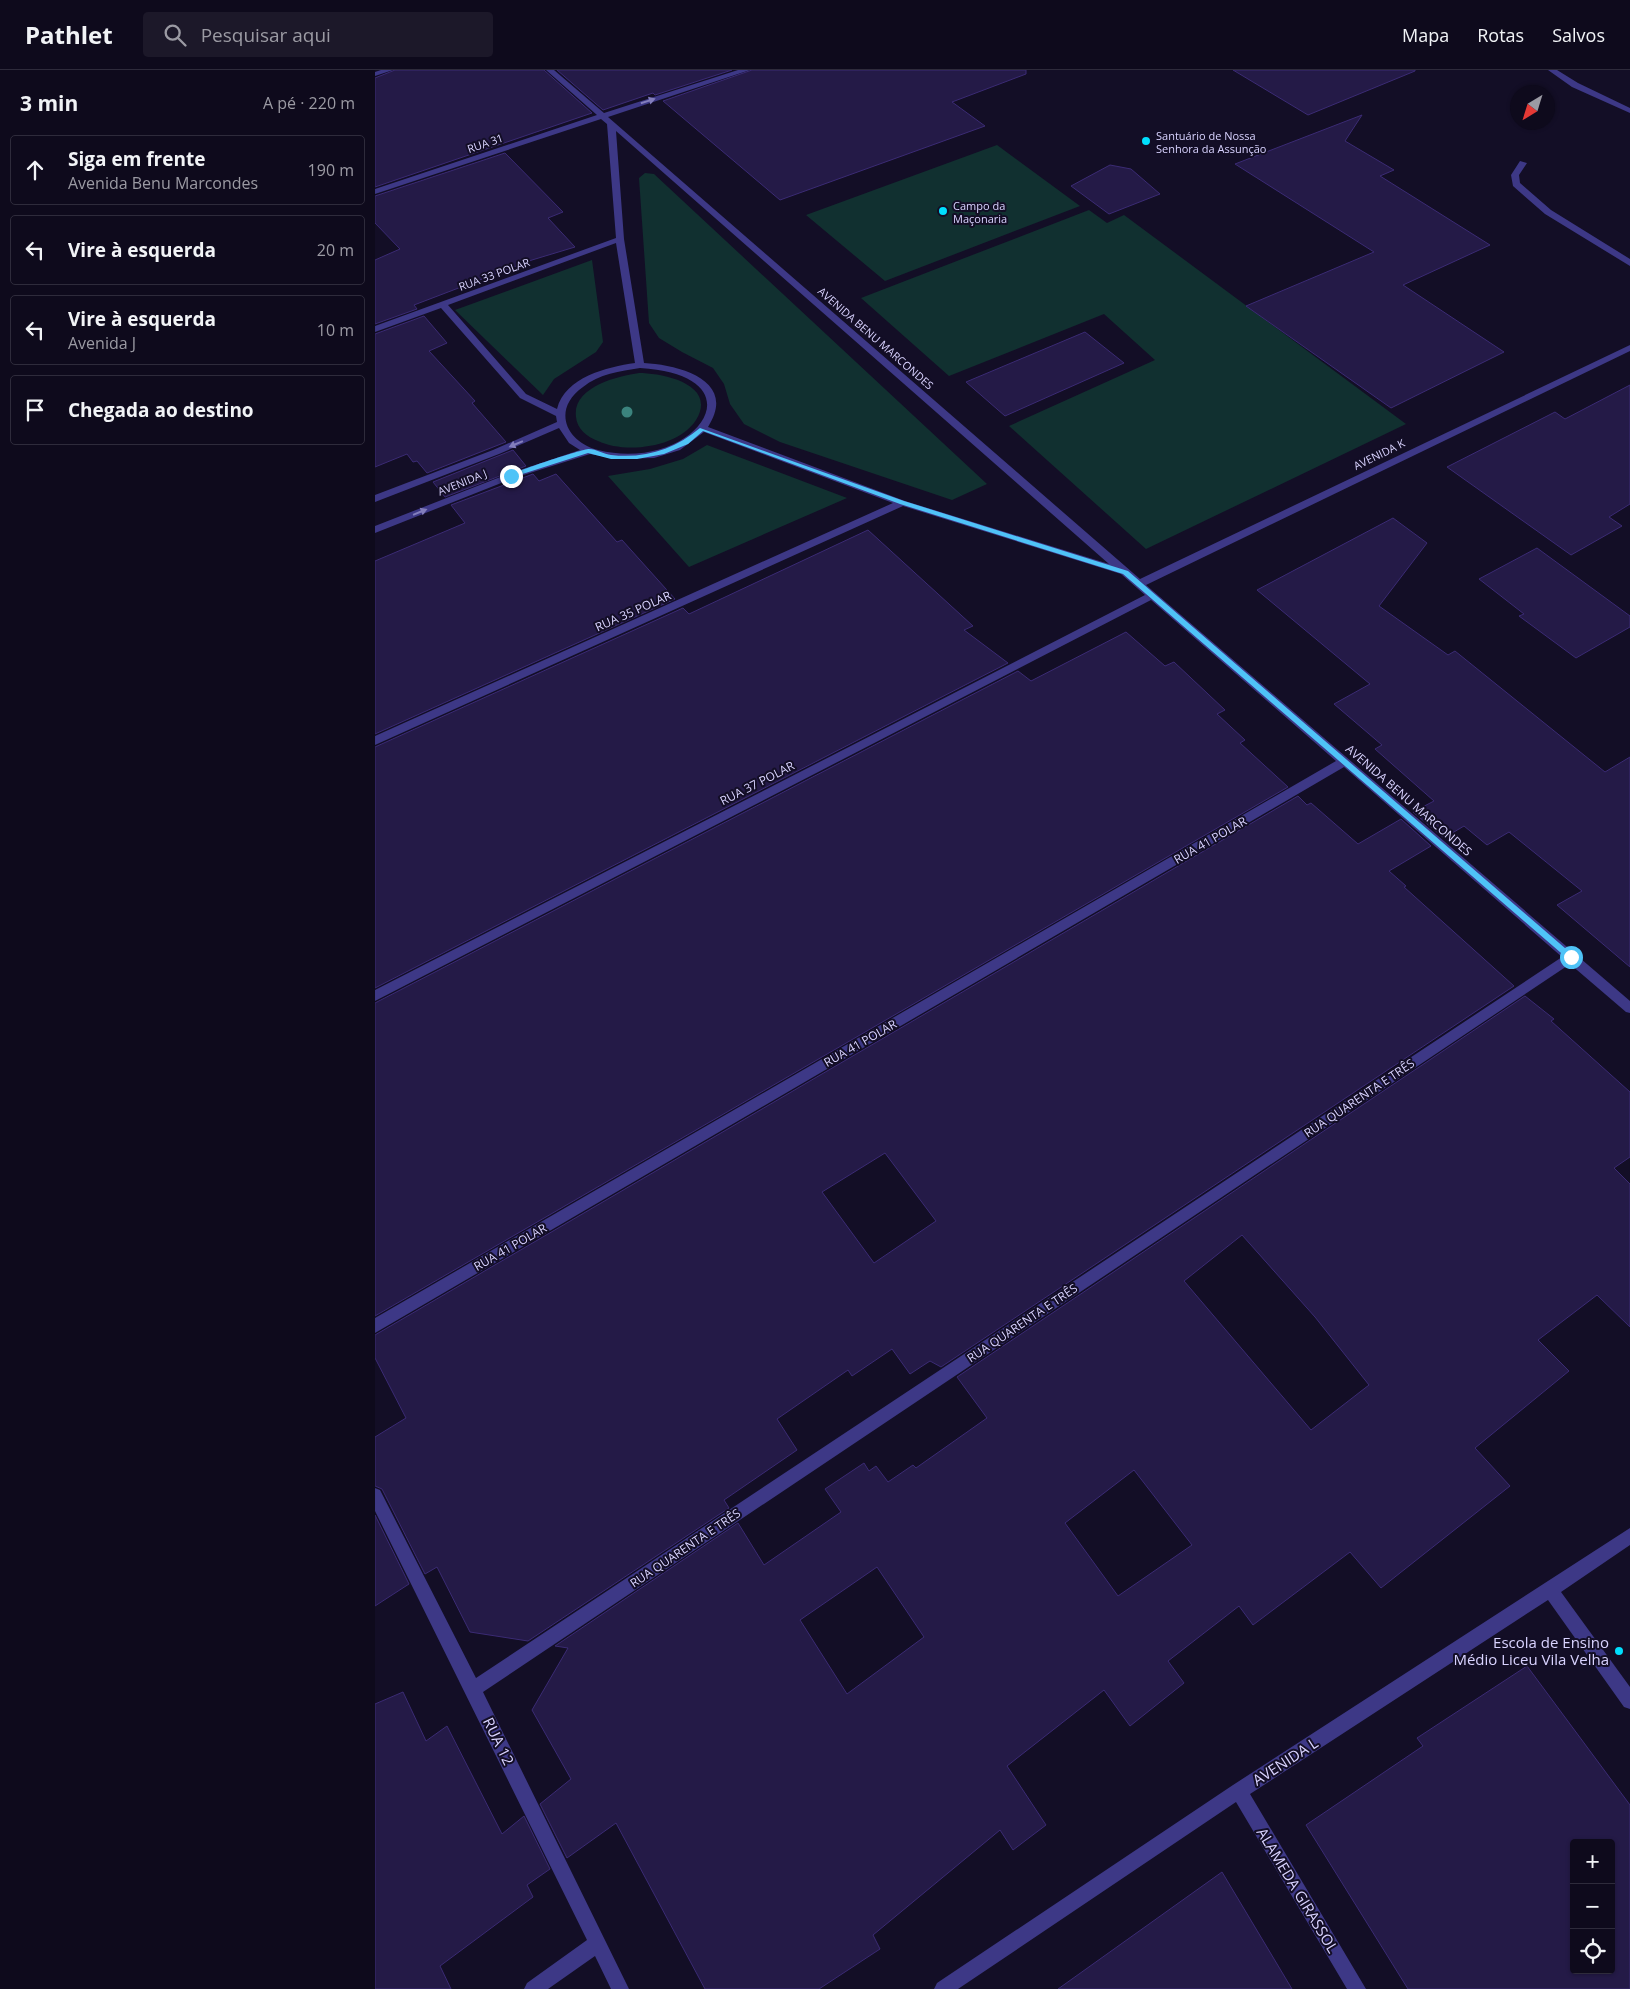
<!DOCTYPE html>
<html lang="pt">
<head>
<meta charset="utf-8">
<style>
  body { margin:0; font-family:"Open Sans",sans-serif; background:#1c1829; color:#f1f3f6 }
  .controls { position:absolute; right:15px; bottom:15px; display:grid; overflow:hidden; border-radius:5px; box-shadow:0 1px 4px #0004 }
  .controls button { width:45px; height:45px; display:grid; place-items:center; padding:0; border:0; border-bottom:1px solid #2e2b3b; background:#0e0a1c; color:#f1f3f6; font:25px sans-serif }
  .compass { position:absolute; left:1135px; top:15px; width:45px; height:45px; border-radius:50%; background:#0e0a1c; box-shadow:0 1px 4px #0004; rotate:218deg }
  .stop { position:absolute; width:15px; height:15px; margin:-11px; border:4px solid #4fc3f7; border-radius:50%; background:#fff }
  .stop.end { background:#4fc3f7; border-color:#fff; box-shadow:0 1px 5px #0008 }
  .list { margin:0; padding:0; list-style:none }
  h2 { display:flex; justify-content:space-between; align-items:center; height:65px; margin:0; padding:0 20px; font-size:21px }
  h2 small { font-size:16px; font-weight:400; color:#9b9aa3 }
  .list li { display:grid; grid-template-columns:32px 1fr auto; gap:15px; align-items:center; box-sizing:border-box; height:70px; margin:0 10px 10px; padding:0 10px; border:1px solid #2e2b3b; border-radius:5px }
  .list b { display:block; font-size:19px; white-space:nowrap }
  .list p { margin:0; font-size:16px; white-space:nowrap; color:#9b9aa3 }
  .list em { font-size:16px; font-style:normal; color:#9b9aa3 }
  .icon { flex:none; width:28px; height:28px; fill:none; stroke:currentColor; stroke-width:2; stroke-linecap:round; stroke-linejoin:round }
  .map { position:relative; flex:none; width:1255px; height:1919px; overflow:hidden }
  header { display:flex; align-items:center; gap:30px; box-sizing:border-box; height:70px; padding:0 25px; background:#0e0a1c; border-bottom:1px solid #2e2b3b }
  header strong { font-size:24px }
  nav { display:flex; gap:28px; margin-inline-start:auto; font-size:18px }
  .search { width:350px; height:45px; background:#1c1829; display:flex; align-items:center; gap:12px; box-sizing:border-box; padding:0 18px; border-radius:5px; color:#9b9aa3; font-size:19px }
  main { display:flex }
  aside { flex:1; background:#0e0a1c }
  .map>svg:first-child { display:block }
  .green { fill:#113030 }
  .building { fill:#241a47; stroke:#3b2b74; fill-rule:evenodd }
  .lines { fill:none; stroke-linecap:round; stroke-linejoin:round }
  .minor { fill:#3d3886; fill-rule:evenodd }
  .tree { fill:#3b837d }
  .oneway { fill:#837ebc }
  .route { fill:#4fc3f7 }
  .poi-dot { fill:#00dffe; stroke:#130e26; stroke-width:2 }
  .labels { text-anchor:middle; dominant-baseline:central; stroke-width:4; stroke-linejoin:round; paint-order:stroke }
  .far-poi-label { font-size:11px; fill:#d9d3ff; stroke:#130e26; text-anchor:start }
  .far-street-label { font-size:11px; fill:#d9d3ff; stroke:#130e26 }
  .street-label { font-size:12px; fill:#d9d3ff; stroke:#130e26 }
  .near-poi-label { font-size:15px; fill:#d9d3ff; stroke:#130e26; text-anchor:end }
  .near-street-label { font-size:15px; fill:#d9d3ff; stroke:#130e26 }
</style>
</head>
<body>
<header>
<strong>Pathlet</strong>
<div class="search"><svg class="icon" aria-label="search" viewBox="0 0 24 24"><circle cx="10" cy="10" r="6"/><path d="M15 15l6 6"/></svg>Pesquisar aqui</div>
<nav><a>Mapa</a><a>Rotas</a><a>Salvos</a></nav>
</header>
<main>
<aside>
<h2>3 min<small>A pé · 220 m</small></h2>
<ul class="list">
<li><svg class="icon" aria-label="ahead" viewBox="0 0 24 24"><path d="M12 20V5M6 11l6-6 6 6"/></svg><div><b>Siga em frente</b><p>Avenida Benu Marcondes</p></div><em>190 m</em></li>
<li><svg class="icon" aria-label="left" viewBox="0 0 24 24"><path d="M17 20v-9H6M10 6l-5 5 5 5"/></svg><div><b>Vire à esquerda</b></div><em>20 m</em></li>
<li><svg class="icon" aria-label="left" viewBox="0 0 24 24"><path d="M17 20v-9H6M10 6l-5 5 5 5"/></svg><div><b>Vire à esquerda</b><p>Avenida J</p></div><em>10 m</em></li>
<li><svg class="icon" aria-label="arrive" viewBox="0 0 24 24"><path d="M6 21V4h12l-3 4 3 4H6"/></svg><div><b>Chegada ao destino</b></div></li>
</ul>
</aside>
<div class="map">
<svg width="1255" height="1919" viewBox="0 0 1255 1919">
  <rect width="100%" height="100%" fill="#130e26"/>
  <path class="green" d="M622 75 705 136 510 211 431 145Z
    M270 103 279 104 612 414 577 430 405 372 369 354 355 334 349 314 338 298 307 282 284 268 274 253 264 108Z
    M714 140 732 153 749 145 1031 354 771 479 634 356 780 290 729 244 574 306 486 228Z
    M217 190 228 272 221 282 179 309 168 325 80 240Z
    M264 303C287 303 343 314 321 350 303 378 250 384 223 371 212 367 202 359 201 347 197 317 243 306 264 303Z
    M332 375 472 428 314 497 233 406 275 399 308 389Z"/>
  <path class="building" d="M20 0H169L217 43 0 117V8Z
    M182 0H357L280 25 278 23 228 40Z
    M377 0H651V4L577 32 610 56 405 130 288 31Z
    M858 0H1040V1L933 45Z
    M987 45 970 71 1019 100 1005 106 1115 175 1028 215 1129 282 1016 338 871 236 999 182 860 94Z
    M130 83 188 142 173 148 200 177 157 190 39 235 42 239 0 254V190L25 179 0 153V126Z
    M735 95 756 99 785 124 734 144 696 116Z
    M49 246 72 273 54 281 100 331 97 333 131 372 52 403 42 391 38 392 32 384 0 397V264Z
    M710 262 749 293 630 346 591 312Z
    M1255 315V434L1234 447 1247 456 1196 485 1072 397 1180 342 1190 349Z
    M138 380 151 396 70 427 58 412Z
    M158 404 164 411 181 404 242 472 247 470 300 529 0 664V491L90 453 76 435Z
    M1018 448 1052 473 1004 536 1073 585 1080 581 1230 702 1255 687V897L1182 835 1207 821 1134 762 1112 775 1089 756 1069 768 1038 742 1059 731 1000 679 1007 675 959 634 995 614 882 520Z
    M493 460 598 556 589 560 633 593 0 918V677L308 538 314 544Z
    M1162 478 1255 546V557L1201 588 1144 546 1149 544 1104 509Z
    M751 562 790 596 799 592 850 640 842 644 870 670 865 673 913 717 0 1246V933L643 601 656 611Z
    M923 726 932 735 936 733 983 774 1026 749 1056 776 1014 801 1031 816 1029 817 1139 916 566 1297 555 1291 535 1304 517 1279 477 1306 473 1300 402 1349 422 1380 349 1430 354 1438 153 1571 95 1562 62 1497 50 1504 7 1419 0 1416V1367L31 1348 0 1288V1265ZM510 1083 561 1151 499 1193 447 1122Z
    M1150 926 1179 949 1176 951 1255 1022V1087L1239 1098 1255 1114V1257L1222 1225 1163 1270 1194 1301 1100 1378 1135 1416 1006 1518 975 1482 878 1555 864 1536 793 1591 809 1613 755 1656 729 1620 632 1696 671 1755 638 1780 625 1760 498 1865 505 1879 444 1919H330L241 1753 192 1788 165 1734 196 1709 157 1640 193 1578 180 1576 363 1453 389 1495 466 1442 450 1419 489 1393 494 1401 501 1396 513 1412 538 1395 541 1398 612 1348 582 1307ZM867 1165 940 1247 994 1315 936 1360 809 1211ZM759 1400 817 1475 743 1526 690 1453ZM502 1497 549 1567 472 1624 425 1550Z
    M0 1445 34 1514 0 1536Z
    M1152 1596 1255 1735V1919H1033L931 1755 1048 1676 1042 1668ZM1199 1773H1236V1900H1199Z
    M28 1622 51 1671 72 1656 127 1764 149 1746 175 1799 152 1815 158 1827 65 1896 76 1919H0V1634Z
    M847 1802 917 1919H683Z"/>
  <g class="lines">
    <path class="minor" d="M6 0H18L0 6V2Z
      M171 0H179L229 43 363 0H375L233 47 765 509 1255 275V281L771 515 1255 931V943L1251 942 1195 894 108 1622 254 1919H236L220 1886 173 1919H149L152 1913 212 1870 0 1441V1418L5 1420 101 1608 1187 887 969 697 0 1263V1248L961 691 776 530 0 931V920L770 525 746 504 528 436 0 675V666L518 433 329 362 305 380 279 388 242 389 215 384 139 408 0 463V456L133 404 205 380 194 373 184 358 124 384 0 432V425L118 380 182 352 181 346 145 328 66 238 0 262V256L241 168 232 54 226 49 0 124V119L222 45ZM241 61 734 494 530 431 333 357C363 310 304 295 269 293L249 169ZM241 173 260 293C232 297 190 307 182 339L151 324 73 235ZM265 298C391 306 318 404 223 380 190 371 177 339 208 317 224 304 245 301 265 298Z
      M1173 0H1182L1203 13 1255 38V43L1197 17Z
      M1145 91 1152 93 1144 105 1145 113 1176 140 1255 189V196L1170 144 1138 116 1136 105Z
      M1255 1458V1475L1186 1522 1255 1617V1639L1249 1637 1173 1530 875 1724 991 1919H972L861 1732 583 1919H559L562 1913 858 1715Z"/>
  </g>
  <circle class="tree" cx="252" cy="342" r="5.5"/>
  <defs><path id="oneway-solid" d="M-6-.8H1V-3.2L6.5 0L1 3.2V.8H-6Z" transform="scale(1.25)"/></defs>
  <g class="oneway">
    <use href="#oneway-solid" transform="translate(273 31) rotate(-18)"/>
    <use href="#oneway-solid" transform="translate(141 374) rotate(157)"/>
    <use href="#oneway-solid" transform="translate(45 442) rotate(-22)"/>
  </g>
  <path class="route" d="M325 358 529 431 753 501 1198 885V889H1193L748 504 525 434 328 361 313 374 289 384 262 389H236L213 383 138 407 133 406C138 402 207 379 214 379 221 379 229 384 236 385 270 389 300 379 325 358Z"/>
  <g class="poi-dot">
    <circle cx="771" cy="71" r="5"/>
    <circle cx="568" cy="141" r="5"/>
    <circle cx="1244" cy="1581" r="5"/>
  </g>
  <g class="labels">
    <g class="far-poi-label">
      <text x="781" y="65">Santuário de Nossa<tspan x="781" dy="13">Senhora da Assunção</tspan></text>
      <text x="578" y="135">Campo da<tspan x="578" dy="13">Maçonaria</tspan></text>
    </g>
    <g class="far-street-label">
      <text transform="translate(110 73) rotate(-19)">RUA 31</text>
      <text transform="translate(119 204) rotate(-20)">RUA 33 POLAR</text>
      <text transform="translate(501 268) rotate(41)">AVENIDA BENU MARCONDES</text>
      <text transform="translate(1004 384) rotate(-26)">AVENIDA K</text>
      <text transform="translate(87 412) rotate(-22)">AVENIDA J</text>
    </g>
    <g class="street-label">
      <text transform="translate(258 541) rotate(-24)">RUA 35 POLAR</text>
      <text transform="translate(382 713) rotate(-27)">RUA 37 POLAR</text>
      <text transform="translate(1034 730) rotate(41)">AVENIDA BENU MARCONDES</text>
      <text transform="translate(835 770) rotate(-30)">RUA 41 POLAR</text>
      <text transform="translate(485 973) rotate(-30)">RUA 41 POLAR</text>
      <text transform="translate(984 1028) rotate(-34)">RUA QUARENTA E TRÊS</text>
      <text transform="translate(135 1177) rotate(-30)">RUA 41 POLAR</text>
      <text transform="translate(647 1253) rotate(-34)">RUA QUARENTA E TRÊS</text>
      <text transform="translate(310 1478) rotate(-34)">RUA QUARENTA E TRÊS</text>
    </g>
    <g class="near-poi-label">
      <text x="1234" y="1572">Escola de Ensino<tspan x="1234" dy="17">Médio Liceu Vila Velha</tspan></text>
    </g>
    <g class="near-street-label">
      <text transform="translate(124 1671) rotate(64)">RUA 12</text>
      <text transform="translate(910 1691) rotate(-33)">AVENIDA L</text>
      <text transform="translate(923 1820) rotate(59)">ALAMEDA GIRASSOL</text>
    </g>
  </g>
</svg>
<div class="controls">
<button>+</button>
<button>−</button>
<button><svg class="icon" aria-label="locate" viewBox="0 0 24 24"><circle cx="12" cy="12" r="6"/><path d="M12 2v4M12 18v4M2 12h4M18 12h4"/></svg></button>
</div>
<svg class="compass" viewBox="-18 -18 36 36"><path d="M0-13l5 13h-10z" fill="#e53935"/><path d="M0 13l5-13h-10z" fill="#9b9aa3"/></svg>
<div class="stop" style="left:1196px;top:887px"></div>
<div class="stop end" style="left:136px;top:406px"></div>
</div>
</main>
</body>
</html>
